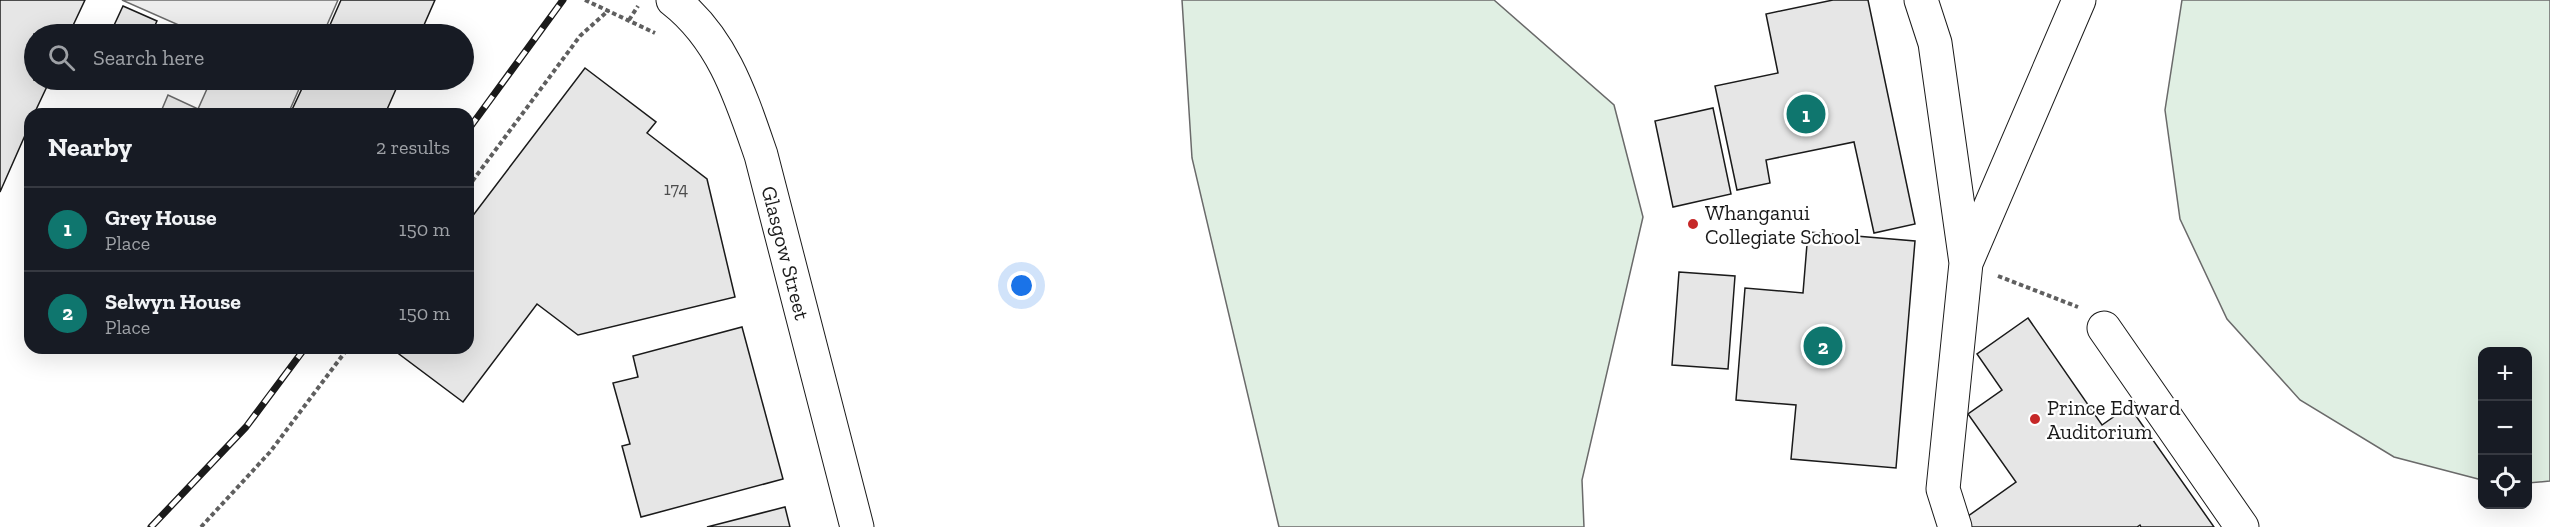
<!DOCTYPE html>
<html lang="en">
<head>
<meta charset="utf-8">
<style>
  body { margin:0; font-family:"Zilla Slab",serif; background:#242831; color:#f1f3f6 }
  .controls { position:absolute; right:18px; bottom:18px; display:grid; overflow:hidden; border-radius:12px; box-shadow:0 6px 24px #0002 }
  .controls button { width:54px; height:54px; display:grid; place-items:center; padding:0; border:0; border-bottom:2px solid #363941; background:#171b24; color:#f1f3f6; font:30px sans-serif }
  .you { position:absolute; left:1022px; top:286px; width:21px; height:21px; margin:-15px; border:4px solid #fff; border-radius:50%; background:#1a73e8; box-shadow:0 0 0 9px #1a73e833 }
  .badge { display:grid; place-items:center; width:39px; height:39px; border-radius:50%; background:#0f766e; color:#fff; font-size:20px; font-weight:700 }
  .pin { position:absolute; translate:-50% -50%; border:3px solid #fff; box-shadow:0 2px 6px #0006 }
  .list { margin:0; padding:0; list-style:none }
  h2 { display:flex; justify-content:space-between; align-items:center; height:78px; margin:0; padding:0 24px; font-size:26px }
  h2 small { font-size:20px; font-weight:400; color:#9ea1a6 }
  .list li { display:grid; grid-template-columns:39px 1fr auto; gap:18px; align-items:center; box-sizing:border-box; height:84px; padding:0 24px; border-top:2px solid #363941 }
  .list b { display:block; font-size:22px; white-space:nowrap }
  .list p { margin:0; font-size:20px; white-space:nowrap; color:#9ea1a6 }
  .list em { font-size:20px; font-style:normal; color:#9ea1a6 }
  .icon { flex:none; width:33px; height:33px; fill:none; stroke:currentColor; stroke-width:2; stroke-linecap:round; stroke-linejoin:round }
  .map { position:relative; flex:none; width:2550px; height:527px; overflow:hidden }
  .search { position:absolute; background:#171b24; box-shadow:0 6px 24px #0002; left:24px; top:24px; width:450px; height:66px; display:flex; align-items:center; gap:15px; box-sizing:border-box; padding:0 21px; border-radius:33px; color:#9ea1a6; font-size:22px }
  .panel { position:absolute; background:#171b24; box-shadow:0 6px 24px #0002; left:24px; top:108px; width:450px; height:246px; border-radius:18px }
  .map>svg:first-child { display:block }
  .green { fill:#e0efe3; stroke:#6a6a6a; stroke-width:1.5 }
  .parking { fill:#ededed; stroke:#6a6a6a; stroke-width:1.5 }
  .building { fill:#e6e6e6; stroke:#1a1a1a; stroke-width:1.5 }
  .lines { fill:none; stroke-linecap:round; stroke-linejoin:round }
  .minor-casing { stroke:#1a1a1a; stroke-width:35 }
  .major-casing { stroke:#1a1a1a; stroke-width:35 }
  .path { stroke:#5f5f5f; stroke-width:4; stroke-dasharray:4.5 3; stroke-linecap:butt }
  .minor { stroke:#fff; stroke-width:33 }
  .major { stroke:#fff; stroke-width:33 }
  .rail-casing { stroke:#1a1a1a; stroke-width:7 }
  .rail { stroke:#fff; stroke-width:4.5; stroke-dasharray:14; stroke-linecap:butt }
  .poi-dot { fill:#c62828; stroke:#fff; stroke-width:2 }
  .labels { text-anchor:middle; dominant-baseline:central; stroke-width:4.5; stroke-linejoin:round; paint-order:stroke }
  .number-label { font-size:18px; fill:#4d4d4d }
  .poi-label { font-size:21px; fill:#1a1a1a; stroke:#fff; text-anchor:start }
  .street-label { font-size:21px; fill:#1a1a1a; stroke:#fff }
</style>
</head>
<body>
<div class="map">
<svg width="2550" height="527" viewBox="0 0 2550 527">
  <rect width="100%" height="100%" fill="#fff"/>
  <path class="green" d="M1182 0H1494L1614 105 1643 217 1582 480 1584 527H1279L1192 158Z
    M2182 0H2550V481L2528 483V352H2482V480L2394 457 2300 400 2227 319 2180 219 2165 110Z"/>
  <path class="parking" d="M122 0H338L323 34H199Z
    M211 80H303L288 114H160L168 95 198 109Z"/>
  <path class="building" d="M0 0H85L69 34H34V80H50L34 114H30V124L0 192Z
    M341 0H435L420 34H326Z
    M1833 0H1868L1915 224 1874 233 1854 142 1766 160 1770 183 1737 190 1715 86 1778 73 1766 14Z
    M123 6 157 21 151 34H110Z
    M162 25 184 34H157Z
    M585 68 656 122 647 133 707 179 735 297 578 335 537 304 463 402 391 348H468V222Z
    M179 80H201L197 88Z
    M306 80H400L385 114H290Z
    M1713 108 1731 194 1673 207 1655 121Z
    M1808 232 1915 241 1896 468 1791 459 1796 405 1736 400 1745 288 1803 293Z
    M1679 272 1735 276 1728 369 1672 365Z
    M2028 318 2102 425 2129 406 2214 527H2141L2140 525 2137 527H1970L1964 519 2016 482 1968 414 2002 390 1977 354Z
    M742 327 783 479 641 517 622 446 630 444 613 383 638 377 633 356Z
    M785 507 790 527H707Z"/>
  <g class="lines">
    <g class="minor-casing">
      <path id="minor" d="M1921 0 1935 43 1966 263 1943 489 1955 527
        M1966 263 2079 0
        M2104 328 2242 527"/>
    </g>
    <g class="major-casing">
      <g id="major">
        <path id="s1" d="M673 0C723 39 741 97 761 155L857 527"/>
      </g>
    </g>
    <path class="path" d="M585 0 655 33
      M629 20 638 6
      M468 187 580 36 609 10
      M1998 276 2078 307
      M201 527 270 452 348 348"/>
    <use href="#minor" class="minor"/>
    <use href="#major" class="major"/>
    <g class="rail-casing">
      <path id="rail" d="M468 130 563 0
        M151 527 246 427 305 348"/>
    </g>
    <use href="#rail" class="rail"/>
  </g>
  <g class="poi-dot">
    <circle cx="1693" cy="224" r="6"/>
    <circle cx="2035" cy="419" r="6"/>
  </g>
  <g class="labels">
    <g class="number-label">
      <text x="676" y="189">174</text>
    </g>
    <g class="poi-label">
      <text x="1705" y="212">Whanganui<tspan x="1705" dy="24">Collegiate School</tspan></text>
      <text x="2047" y="407">Prince Edward<tspan x="2047" dy="24">Auditorium</tspan></text>
    </g>
    <g class="street-label">
      <text stroke="none"><textPath href="#s1" startOffset="282">Glasgow Street</textPath></text>
    </g>
  </g>
</svg>
<div class="controls">
<button>+</button>
<button>−</button>
<button><svg class="icon" aria-label="locate" viewBox="0 0 24 24"><circle cx="12" cy="12" r="6"/><path d="M12 2v4M12 18v4M2 12h4M18 12h4"/></svg></button>
</div>
<div class="you"></div>
<div class="pin badge" style="left:1806px;top:114px">1</div>
<div class="pin badge" style="left:1823px;top:346px">2</div>
<div class="search"><svg class="icon" aria-label="search" viewBox="0 0 24 24"><circle cx="10" cy="10" r="6"/><path d="M15 15l6 6"/></svg>Search here</div>
<section class="panel">
<h2>Nearby<small>2 results</small></h2>
<ul class="list">
<li><span class="badge">1</span><div><b>Grey House</b><p>Place</p></div><em>150 m</em></li>
<li><span class="badge">2</span><div><b>Selwyn House</b><p>Place</p></div><em>150 m</em></li>
</ul>
</section>
</div>
</body>
</html>
